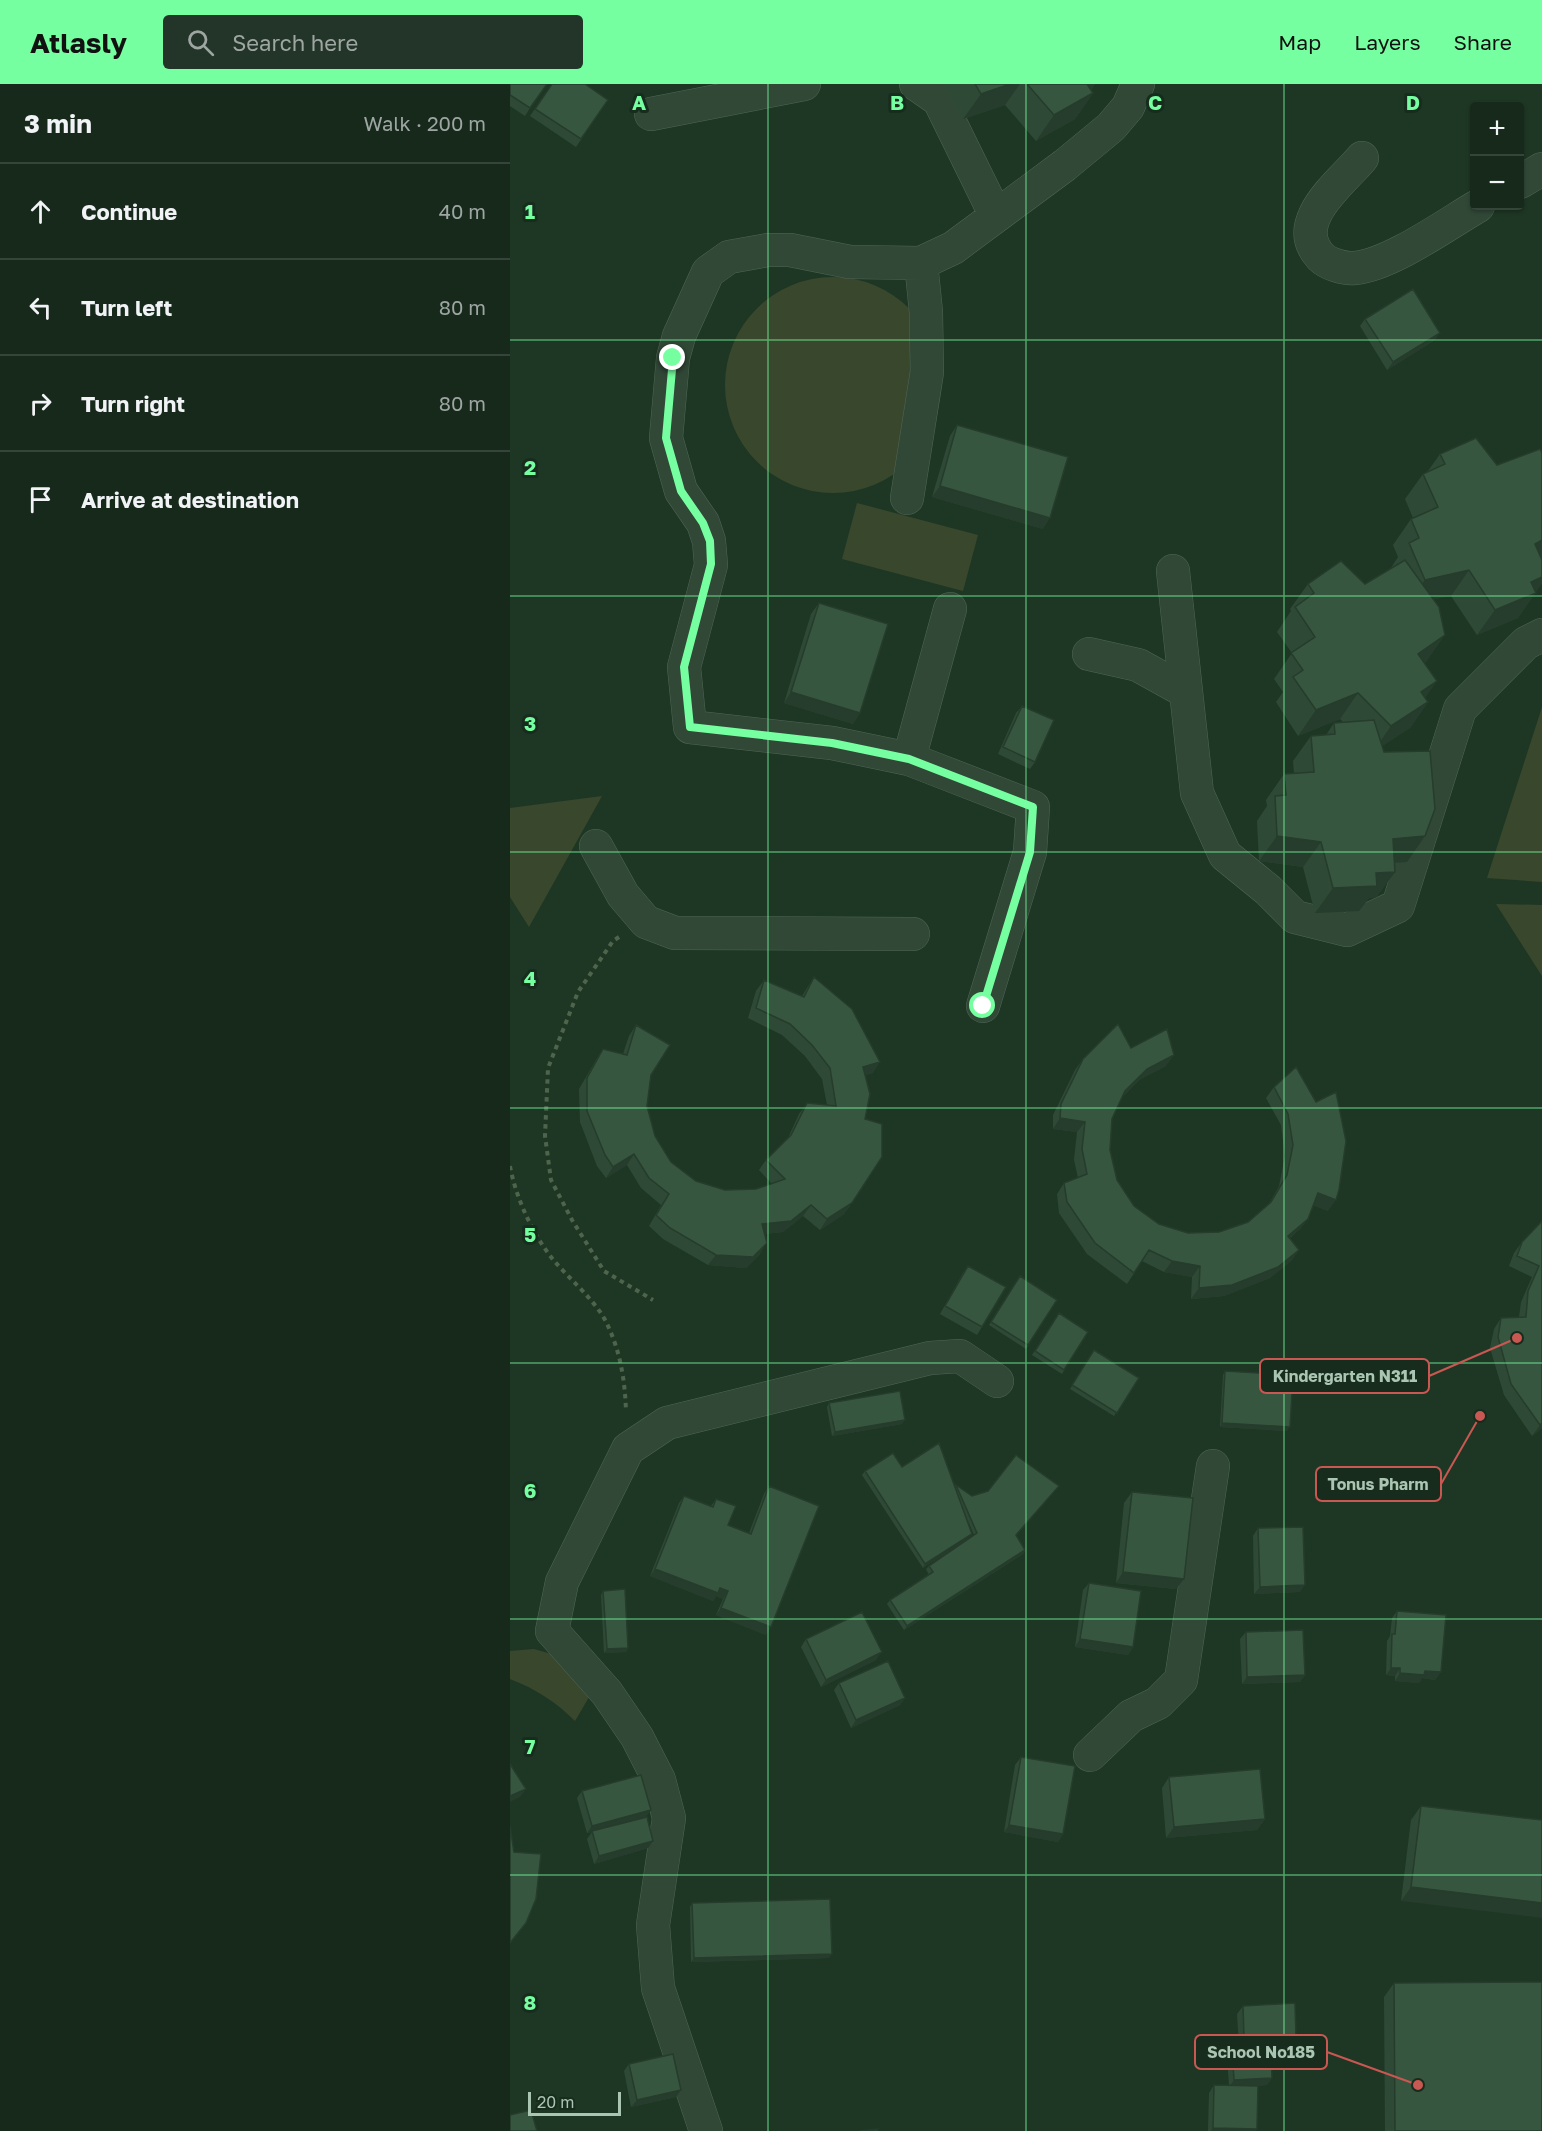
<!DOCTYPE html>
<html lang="en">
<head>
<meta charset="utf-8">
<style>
  body { margin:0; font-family:"Golos Text",sans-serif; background:#233528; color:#f1f3f6 }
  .controls { position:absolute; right:18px; top:18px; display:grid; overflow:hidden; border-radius:6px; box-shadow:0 2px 4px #0004 }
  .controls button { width:54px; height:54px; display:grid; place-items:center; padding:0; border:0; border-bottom:2px solid #35453a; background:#16291b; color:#f1f3f6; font:30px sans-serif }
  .scale { position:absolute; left:18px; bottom:15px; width:93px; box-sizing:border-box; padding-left:6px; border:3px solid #abc5b3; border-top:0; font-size:16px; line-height:21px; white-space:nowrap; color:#abc5b3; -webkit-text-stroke:4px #172c1d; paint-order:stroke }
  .stop { position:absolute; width:18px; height:18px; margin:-14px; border:4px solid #76ffa0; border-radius:50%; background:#fff }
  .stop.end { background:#76ffa0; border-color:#fff; box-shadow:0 2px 6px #0008 }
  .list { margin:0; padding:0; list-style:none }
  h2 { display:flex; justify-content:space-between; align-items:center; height:78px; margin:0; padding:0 24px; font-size:26px }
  h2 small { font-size:20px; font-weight:400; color:#9ea6a3 }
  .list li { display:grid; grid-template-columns:39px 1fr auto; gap:18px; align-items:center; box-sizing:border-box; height:96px; padding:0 24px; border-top:2px solid #35453a }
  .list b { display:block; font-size:22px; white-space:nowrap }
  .list em { font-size:20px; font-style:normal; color:#9ea6a3 }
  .icon { flex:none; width:33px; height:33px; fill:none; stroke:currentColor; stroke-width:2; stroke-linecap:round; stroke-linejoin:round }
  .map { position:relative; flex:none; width:1032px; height:2047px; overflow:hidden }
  header { display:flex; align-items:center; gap:36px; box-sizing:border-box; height:84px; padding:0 30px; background:#76ffa0; color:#111 }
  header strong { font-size:28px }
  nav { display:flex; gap:33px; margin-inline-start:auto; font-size:21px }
  .search { width:420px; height:54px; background:#233528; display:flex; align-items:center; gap:15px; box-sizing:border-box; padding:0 21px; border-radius:6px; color:#9ea6a3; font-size:22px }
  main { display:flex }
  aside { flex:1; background:#16291b }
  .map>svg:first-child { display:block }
  .green { fill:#39482c }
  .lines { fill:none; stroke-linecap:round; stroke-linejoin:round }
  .minor-casing { stroke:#4f6656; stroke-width:34 }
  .path { stroke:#4f644c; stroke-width:4; stroke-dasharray:4.5 4.5; stroke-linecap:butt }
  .minor { stroke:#314837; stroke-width:33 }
  .wall { fill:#2e4a36 }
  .shaded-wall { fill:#263c2c }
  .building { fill:#36563f; stroke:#263c2c; stroke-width:1.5 }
  .route { stroke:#76ffa0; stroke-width:8 }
  .grid { fill:none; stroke:#76ffa0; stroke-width:1.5; stroke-opacity:0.55 }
  .grid-label { font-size:20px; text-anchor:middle; font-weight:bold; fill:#76ffa0; stroke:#172c1d; stroke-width:6; stroke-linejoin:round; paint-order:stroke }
  .leader { fill:none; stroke:#c95752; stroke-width:2 }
  .callout-dot { fill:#c95752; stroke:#172c1d; stroke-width:2 }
  .callout { fill:#172c1d; stroke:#c95752; stroke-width:2 }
  .callout-label { font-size:16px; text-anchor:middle; font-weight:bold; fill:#abc5b3 }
</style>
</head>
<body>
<header>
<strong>Atlasly</strong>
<div class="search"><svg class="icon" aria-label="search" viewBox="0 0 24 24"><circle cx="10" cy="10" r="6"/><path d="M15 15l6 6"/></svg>Search here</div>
<nav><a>Map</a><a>Layers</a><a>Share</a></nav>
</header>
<main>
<aside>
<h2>3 min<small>Walk · 200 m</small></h2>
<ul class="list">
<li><svg class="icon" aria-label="ahead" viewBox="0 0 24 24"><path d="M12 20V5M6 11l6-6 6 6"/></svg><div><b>Continue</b></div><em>40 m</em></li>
<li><svg class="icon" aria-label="left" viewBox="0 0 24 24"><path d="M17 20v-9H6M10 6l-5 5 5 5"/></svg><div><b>Turn left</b></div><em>80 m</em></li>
<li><svg class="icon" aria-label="right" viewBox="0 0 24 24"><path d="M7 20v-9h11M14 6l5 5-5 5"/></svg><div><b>Turn right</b></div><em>80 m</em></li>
<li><svg class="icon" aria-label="arrive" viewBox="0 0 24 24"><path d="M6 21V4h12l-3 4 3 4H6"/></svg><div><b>Arrive at destination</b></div></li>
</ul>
</aside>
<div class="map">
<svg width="1032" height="2047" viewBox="0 0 1032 2047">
  <rect width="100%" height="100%" fill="#1e3724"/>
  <path class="green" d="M215 301a108 108 0 1 1 216 0a108 108 0 1 1-216 0Z
    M347 419 468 451 453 507 332 475Z
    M1032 623V798L977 794Z
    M92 712 19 843 0 813V724Z
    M986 820 1032 821V892Z
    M24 1565 52 1573 82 1608 65 1637C46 1618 26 1605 0 1595V1567Z"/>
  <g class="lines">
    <g class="minor-casing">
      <path id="minor" d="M406 0 429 16 486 132
        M141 30 294 0
        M852 74C829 101 779 138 811 173 818 180 834 185 845 184 880 181 937 140 968 122
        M1010 98 1032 85
        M397 414 417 288 416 228 411 179
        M663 487 687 709 715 771 758 806 785 833 837 846 888 822 950 625 1016 559 1032 551
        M579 570 628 581 675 607
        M399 675 440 525
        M86 762 113 811 136 838 165 849 403 850
        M473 922 520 768 523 723 399 675 322 659 180 643 174 583 201 481 199 457 193 439 171 407 156 354 163 274 169 252 198 188 219 173 258 166H280L340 178 411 179 443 164 555 81 601 43 618 23 628 0
        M580 1671 621 1632 648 1619 671 1596 703 1382
        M196 2047 148 1904 143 1841 159 1734 149 1696 127 1653 97 1609 42 1547 52 1498 118 1365 157 1339 420 1274 450 1272 487 1297"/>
    </g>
    <path class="path" d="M109 853 103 857 68 908 38 984 35 1052 41 1096 62 1136 94 1187 143 1216
      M0 1082C6 1115 24 1153 45 1178 61 1196 82 1214 94 1234 110 1264 115 1295 116 1328"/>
    <use href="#minor" class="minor"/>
  </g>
  <path class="wall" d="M0 0 20 24 15 32 0 22Z
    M42 0 98 16 66 63 20 32Z
    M432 0H585L581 6 583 9 565 35 526 57 495 21 453 35Z
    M855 235 925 256 877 286 850 242Z
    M447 341 533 445 422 413 440 352Z
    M930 370 1032 474V499L1008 534 967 551 941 512 924 515 917 577 914 579 915 614 918 618 900 644 872 662 897 778 885 779 867 813 859 814 849 827 805 829 793 783 749 777 747 737 757 722 756 716 774 690 784 689 783 677 801 652 816 651 824 639 833 638 830 635 788 652 766 618 773 608 764 595 782 569 767 548 781 527 780 525 798 500H855L881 484 888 473 883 461 901 435 903 434 895 415 913 390 918 387Z
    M309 519 350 629 343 640 274 619 301 530Z
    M512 622 525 678 520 685 488 670 506 629Z
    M304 893 363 989 355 991 342 1119 334 1130 310 1146 293 1132 273 1148 255 1150 250 1170 236 1184 198 1181 153 1155 139 1142 151 1121 131 1104 117 1081 96 1094 87 1082 70 1038 69 1005 86 976 93 965 113 970 119 952 126 941 141 991 137 1022 145 1052 161 1078 186 1097 215 1106 246 1105 262 1100 249 1086 256 1076 277 1056 289 1030 297 1019 317 1021 312 995 295 972 272 951 238 934 246 907 254 896 292 912 297 904Z
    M621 964 656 982 629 996 612 1013 602 1035 600 1066 607 1096 624 1122 649 1140 678 1149 709 1148 738 1138 759 1120 769 1102 775 1072 771 1041 756 1014 764 1003 786 983 818 1127 803 1121 798 1135 790 1145 780 1154 789 1166 781 1177 760 1194 714 1212 681 1215 682 1193 654 1188 632 1177 617 1200 577 1170 549 1129 547 1110 554 1099 568 1094 564 1076 567 1048 543 1045V1031L565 986 573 975Z
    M1032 1137V1344L1022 1352 994 1311 980 1264 984 1245 991 1234 1009 1233 1011 1218 1022 1193 999 1182 1004 1169 1012 1158Z
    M458 1182 472 1243 467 1251 430 1230 453 1189Z
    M510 1192 547 1216 516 1265 479 1241Z
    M549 1229 578 1248 552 1290 522 1271Z
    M584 1266 629 1294 604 1332 560 1305Z
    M715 1287 777 1347 710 1343 713 1291Z
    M319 1319 392 1340 322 1352 317 1323Z
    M392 1383 445 1402 446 1401 462 1412 549 1402 506 1452 515 1466 513 1470 394 1546 377 1520 380 1516 419 1491 416 1485 419 1482 464 1451 458 1437 462 1450 460 1454 413 1484 352 1391 355 1387Z
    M259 1402 256 1551 206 1531 213 1515 206 1512 203 1517 140 1492 169 1419 174 1412 201 1422 206 1415 218 1441 239 1449 254 1410Z
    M622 1408 666 1505 606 1499 614 1419Z
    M748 1444 790 1508 744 1510 743 1452Z
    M579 1499 623 1563 618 1571 565 1563 573 1506Z
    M93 1507 118 1564 116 1568 94 1569 91 1511Z
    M887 1527 931 1588 925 1596 912 1594 909 1599 885 1597V1592L876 1591 877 1557 880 1552 882 1534Z
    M736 1548 795 1591 790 1598 732 1600 730 1555Z
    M296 1555 366 1576 311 1603 291 1563Z
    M329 1599 395 1614 390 1621 341 1644 324 1606Z
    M511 1673 553 1750 548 1758 494 1748 505 1681Z
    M659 1693 755 1735 747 1746 656 1754 652 1704Z
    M72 1707 136 1733 143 1757 138 1764 84 1780 77 1755 82 1748 77 1749 67 1714Z
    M911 1722 1032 1736 891 1817 901 1736Z
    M182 1819 319 1874 181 1878 180 1823Z
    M884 1899 1032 2047H875L874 1913Z
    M733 1922 786 1952 781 1960 729 1962 727 1930Z
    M722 1965 762 1994 757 2001 745 2002 746 2047H698L699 2009 704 2001H719L717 1973Z
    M119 1980 171 2006 166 2013 121 2023 114 1987Z"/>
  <path class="shaded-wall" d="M500 0H510L495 21 453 35 471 10Z
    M576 0H585L576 13 583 9 565 35 526 57 544 31Z
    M930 249 925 256 877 286 883 278Z
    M430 402 540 434 533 445 422 413Z
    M1032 456V474L1007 485 1025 460Z
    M959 486 941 512 897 521 915 496Z
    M1032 493V499L1008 534 967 551 985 526 1021 498Z
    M935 551 917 577 890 596 908 570Z
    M927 597 909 623 911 608Z
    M281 608 350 629 343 640 274 619Z
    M848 609 830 635 788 652 806 626Z
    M918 618 900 644 863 668 881 642Z
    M767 752 811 758 793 783 749 777Z
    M915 752 897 778 865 780 883 755Z
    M885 788 867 813 859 814 849 827 805 829 823 804 866 789Z
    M664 971 656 982 629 996 607 1018 615 1007 637 985Z
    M370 978 363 989 345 994 353 983Z
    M550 1034 575 1038 567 1048 543 1045Z
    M124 1070 117 1081 96 1094 103 1083Z
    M808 1109 826 1116 818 1127 801 1120Z
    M342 1119 334 1130 310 1146 317 1135Z
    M301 1121 293 1132 273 1148 244 1151 252 1140Z
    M798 1135 790 1145 770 1162 778 1152Z
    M257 1159 250 1170 236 1184 198 1181 206 1171Z
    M789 1166 781 1177 760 1194 714 1212 681 1215 689 1204Z
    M662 1177 690 1182 682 1193 654 1188Z
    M395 1336 392 1340 322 1352 325 1348Z
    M712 1339 780 1343 777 1347 710 1343Z
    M1032 1339V1344L1022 1352 1030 1341Z
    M462 1450 460 1454 413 1484 415 1480Z
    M515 1466 513 1470 394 1546 397 1542Z
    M145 1485 210 1504 218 1507 213 1515 206 1512 203 1517 140 1492Z
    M613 1488 674 1495 666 1505 606 1499Z
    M795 1501 790 1508 744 1510 750 1503Z
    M211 1524 261 1543 256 1551 206 1531Z
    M570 1555 623 1563 618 1571 565 1563Z
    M118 1564 116 1568 94 1569 97 1565Z
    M372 1568 366 1576 311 1603 316 1596Z
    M881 1584H890L885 1592 876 1591Z
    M915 1587 931 1588 925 1596 912 1594 909 1599 885 1597 890 1589Z
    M795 1591 790 1598 732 1600 737 1593Z
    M395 1614 390 1621 341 1644 346 1636Z
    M16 1705 10 1713 0 1718V1712Z
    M141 1726 136 1733 77 1749 82 1742Z
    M755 1735 747 1746 656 1754 664 1743Z
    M499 1741 553 1750 548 1758 494 1748Z
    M143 1757 138 1764 84 1780 89 1772Z
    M901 1803 1032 1819V1834L891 1817Z
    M322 1870 319 1874 181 1878 184 1874Z
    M786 1952 781 1960 729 1962 734 1955Z
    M762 1994 757 2001 719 2003 724 1996Z
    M171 2006 166 2013 121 2023 127 2016Z
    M703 2044 747 2045 746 2047H701Z"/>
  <path class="building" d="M0 0H37L20 24 0 11Z
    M42 0H75L98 16 71 55 25 25Z
    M465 0H500L471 10Z
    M517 0H577L583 9 544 31Z
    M903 205 930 249 883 278 855 235Z
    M447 341 558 373 540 434 430 402Z
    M966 354 987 381 1030 365 1032 369V456L1025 460 1032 476V493L1021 498 1026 509 985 526 959 486 915 496 899 459 909 454 901 435 928 423 913 390 935 380 930 370Z
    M895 476 929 523 935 551 908 570 927 597 911 608 918 618 881 642 848 609 806 626 783 593 793 586 781 569 805 553 785 523 804 509 798 500 831 477 855 500Z
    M309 519 378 540 350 629 281 608Z
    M512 622 544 636 525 678 493 663Z
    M864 636 874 668 920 667 925 725 915 752 883 755 885 788 866 789 867 802 823 804 811 758 767 752 765 712 776 711 774 690 804 688 801 652 825 650 824 639Z
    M304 893 342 925 370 978 353 983 360 1010 355 1035 372 1040V1073L342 1119 317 1135 301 1121 281 1137 252 1140 257 1159 243 1173 206 1171 160 1144 146 1131 159 1110 139 1094 124 1070 103 1083 95 1071 77 1027V994L93 965 117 971 126 941 160 961 141 991 137 1022 145 1052 161 1078 186 1097 215 1106 246 1105 275 1095 256 1076 281 1051 297 1019 326 1022 320 984 302 961 280 940 246 924 254 896 294 913Z
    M608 940 621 964 657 945 664 971 637 985 615 1007 602 1035 600 1066 607 1096 624 1122 649 1140 678 1149 709 1148 738 1138 761 1118 777 1091 783 1061 778 1030 764 1003 786 983 806 1018 826 1008 836 1057 829 1106 826 1116 808 1109 798 1135 778 1152 789 1166 768 1183 722 1201 689 1204 690 1182 662 1177 639 1166 624 1189 585 1159 557 1118 554 1099 577 1090 572 1065 575 1038 550 1034 551 1020 573 975Z
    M1032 1137V1339L1030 1341 1001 1300 988 1253 991 1234 1016 1233 1018 1207 1029 1182 1007 1172 1012 1158Z
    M458 1182 496 1203 472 1243 435 1222Z
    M510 1192 547 1216 518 1261 481 1238Z
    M549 1229 578 1248 554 1286 525 1267Z
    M584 1266 629 1294 607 1329 562 1301Z
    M715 1287 783 1291 780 1343 712 1339Z
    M390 1307 395 1336 325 1348 319 1319Z
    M429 1359 462 1450 415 1480 355 1387 383 1369 392 1383Z
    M506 1371 549 1402 506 1451 515 1466 397 1542 380 1516 423 1488 419 1482 467 1449 446 1401 462 1412 478 1407Z
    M259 1402 309 1422 261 1543 211 1524 218 1507 210 1504 208 1509 145 1485 174 1412 203 1423 206 1415 226 1422 218 1441 241 1450Z
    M622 1408 683 1414 674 1495 613 1488Z
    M793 1443 795 1501 750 1503 748 1444Z
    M579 1499 631 1507 623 1563 570 1555Z
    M115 1505 118 1564 97 1565 93 1507Z
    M887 1527 936 1531 931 1588 915 1587 914 1591 890 1589V1584H881L882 1550H885Z
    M352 1528 372 1568 316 1596 296 1555Z
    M793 1546 795 1591 737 1593 736 1548Z
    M378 1577 395 1614 346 1636 329 1599Z
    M511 1673 565 1682 553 1750 499 1741Z
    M0 1680 16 1705 0 1712Z
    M750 1685 755 1735 664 1743 659 1693Z
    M131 1691 141 1726 82 1742 72 1707Z
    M911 1722 1032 1736V1819L901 1803Z
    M137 1733 143 1757 89 1772 82 1747Z
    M0 1742 4 1768 31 1770 26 1815 16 1839 0 1859Z
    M320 1815 322 1870 184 1874 182 1819Z
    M1032 1898V2047H885L884 1899Z
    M785 1919 786 1952 734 1955 733 1922Z
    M761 1963 762 1994 724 1996 722 1965Z
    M163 1970 171 2006 127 2016 119 1980Z
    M704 2001 748 2002 747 2045 703 2044Z
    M21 2026 27 2047H0V2031Z
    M368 2045V2047H350Z"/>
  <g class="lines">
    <path class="route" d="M163 274 156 354 171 407 193 439 200 457 201 480 174 583 180 643 322 659 399 675 523 723 520 768 473 922"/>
  </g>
  <path class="grid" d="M258 0V2047M516 0V2047M774 0V2047M0 256H1032M0 512H1032M0 768H1032M0 1024H1032M0 1279H1032M0 1535H1032M0 1791H1032"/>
  <g class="grid-label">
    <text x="129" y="26">A</text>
    <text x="387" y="26">B</text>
    <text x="645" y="26">C</text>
    <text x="903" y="26">D</text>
    <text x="20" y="135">1</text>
    <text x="20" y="391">2</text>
    <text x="20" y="647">3</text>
    <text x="20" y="902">4</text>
    <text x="20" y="1158">5</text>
    <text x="20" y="1414">6</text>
    <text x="20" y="1670">7</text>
    <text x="20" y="1926">8</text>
  </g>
  <path class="leader" d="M1007 1254L919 1292M970 1332L931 1400M908 2001L817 1968"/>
  <g class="callout-dot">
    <circle cx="1007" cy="1254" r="6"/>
    <circle cx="970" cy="1332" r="6"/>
    <circle cx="908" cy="2001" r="6"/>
  </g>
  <g class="callout">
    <rect x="750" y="1275" width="169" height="34" rx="6"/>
    <rect x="806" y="1383" width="125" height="34" rx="6"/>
    <rect x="685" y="1951" width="132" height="34" rx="6"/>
  </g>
  <g class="callout-label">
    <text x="835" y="1298">Kindergarten N311</text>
    <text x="868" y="1406">Tonus Pharm</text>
    <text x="751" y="1974">School No185</text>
  </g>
</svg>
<div class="controls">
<button>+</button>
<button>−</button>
</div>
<div class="scale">20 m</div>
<div class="stop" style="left:473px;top:922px"></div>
<div class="stop end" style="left:163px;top:274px"></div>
</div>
</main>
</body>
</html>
